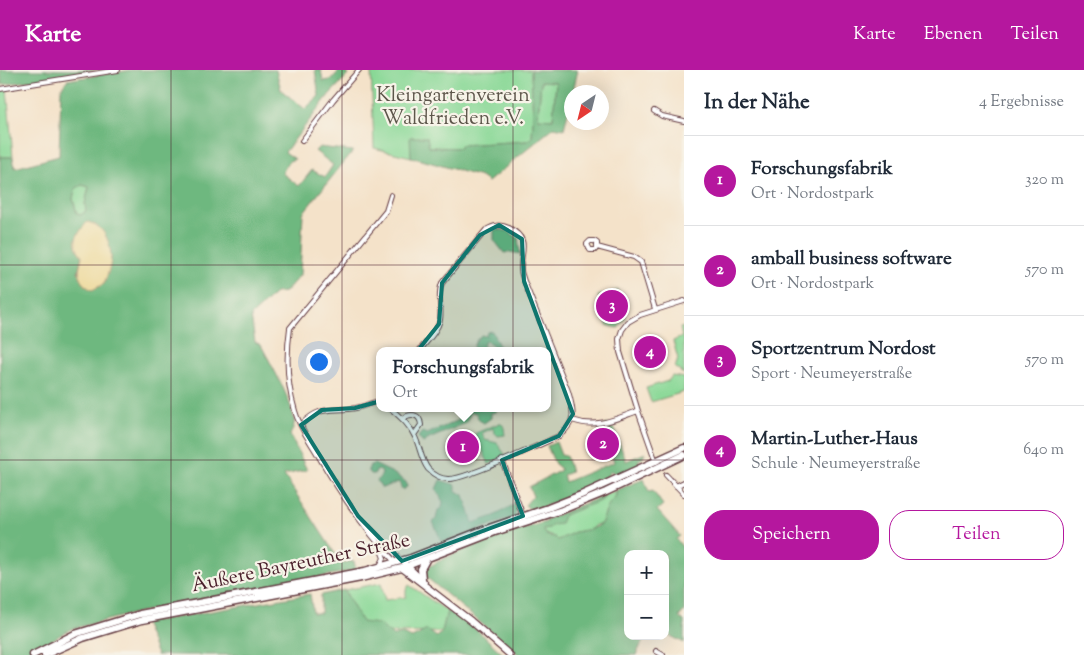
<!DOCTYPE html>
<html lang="de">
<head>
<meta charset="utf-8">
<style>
  body { margin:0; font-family:"Sorts Mill Goudy",serif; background:#f2f2f3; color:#1f2937 }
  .controls { position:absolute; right:15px; bottom:15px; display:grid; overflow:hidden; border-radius:10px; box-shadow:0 5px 20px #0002 }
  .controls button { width:45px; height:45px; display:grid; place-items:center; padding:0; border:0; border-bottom:1px solid #e0e1e3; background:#fff; color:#1f2937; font:25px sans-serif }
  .compass { position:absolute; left:564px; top:15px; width:45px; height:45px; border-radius:50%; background:#fff; box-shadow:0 5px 20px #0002; rotate:215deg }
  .you { position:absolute; left:318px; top:291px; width:18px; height:18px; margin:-12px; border:4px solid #fff; border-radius:50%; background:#1a73e8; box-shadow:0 0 0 8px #1a73e833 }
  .badge { display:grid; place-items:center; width:32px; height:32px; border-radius:50%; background:#b5179e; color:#fff; font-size:16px; font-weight:700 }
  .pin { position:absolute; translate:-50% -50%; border:2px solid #fff; box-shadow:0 1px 5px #0006 }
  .popup { position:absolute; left:376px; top:277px; width:175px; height:65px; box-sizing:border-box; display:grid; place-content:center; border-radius:10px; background:#fff; filter:drop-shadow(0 1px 4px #0005); font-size:16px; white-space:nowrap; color:#747a83 }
  .popup b { font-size:19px; color:#1f2937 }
  .popup::after { content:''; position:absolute; left:50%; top:100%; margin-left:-10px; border:10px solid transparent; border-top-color:#fff }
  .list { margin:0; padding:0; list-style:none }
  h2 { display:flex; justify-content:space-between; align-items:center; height:65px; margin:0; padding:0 20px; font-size:21px }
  h2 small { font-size:16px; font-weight:400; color:#747a83 }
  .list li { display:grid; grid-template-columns:32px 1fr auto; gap:15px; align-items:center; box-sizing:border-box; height:90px; padding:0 20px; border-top:1px solid #e0e1e3 }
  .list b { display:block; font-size:19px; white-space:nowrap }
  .list p { margin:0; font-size:16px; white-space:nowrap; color:#747a83 }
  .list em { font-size:16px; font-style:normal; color:#747a83 }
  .actions { display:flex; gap:10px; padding:15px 20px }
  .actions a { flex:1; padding:11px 0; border:1px solid #b5179e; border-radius:20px; text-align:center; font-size:18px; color:#b5179e }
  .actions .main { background:#b5179e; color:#fff }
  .map { position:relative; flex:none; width:684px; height:585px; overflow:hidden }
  header { display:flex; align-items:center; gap:30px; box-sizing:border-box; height:70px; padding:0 25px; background:#b5179e; color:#fff }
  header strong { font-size:24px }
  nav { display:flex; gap:28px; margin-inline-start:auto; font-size:18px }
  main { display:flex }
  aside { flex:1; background:#fff }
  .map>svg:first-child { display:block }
  .green { fill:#89d896; stroke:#6a7c60 }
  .forest { fill:#6eb87f; stroke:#5c6c55; fill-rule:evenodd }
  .sand { fill:#eeda9e; stroke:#9c7c64 }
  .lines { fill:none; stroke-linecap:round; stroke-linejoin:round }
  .minor-casing { stroke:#643c43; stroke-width:6 }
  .secondary-casing { stroke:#643c43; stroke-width:8 }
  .primary-casing { stroke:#643c43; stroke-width:9 }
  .minor { stroke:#fff; stroke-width:4 }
  .secondary { stroke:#fff; stroke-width:5.5 }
  .primary { stroke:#fff; stroke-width:6 }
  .marked { fill:#0f766e; fill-opacity:0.2; stroke:#0f766e; stroke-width:4; stroke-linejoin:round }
  .grid { fill:none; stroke:#4a1f2b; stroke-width:1; stroke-opacity:0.55 }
  .labels { text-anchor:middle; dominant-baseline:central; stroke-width:4.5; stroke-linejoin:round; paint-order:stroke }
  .park-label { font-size:20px; fill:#5d564b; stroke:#f7f3e8 }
  .street-label { font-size:20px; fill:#4a1f2b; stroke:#f7f3e8 }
</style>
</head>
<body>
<header>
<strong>Karte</strong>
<nav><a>Karte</a><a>Ebenen</a><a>Teilen</a></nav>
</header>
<main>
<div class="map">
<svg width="684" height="585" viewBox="0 0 684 585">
  <rect width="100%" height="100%" fill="#f7f3e8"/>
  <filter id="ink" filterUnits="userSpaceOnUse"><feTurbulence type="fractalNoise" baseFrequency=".02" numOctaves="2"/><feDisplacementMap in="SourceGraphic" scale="10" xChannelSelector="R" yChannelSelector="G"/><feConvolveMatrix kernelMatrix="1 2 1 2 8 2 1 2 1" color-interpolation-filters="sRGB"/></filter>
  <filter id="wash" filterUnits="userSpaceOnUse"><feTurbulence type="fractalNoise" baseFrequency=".0096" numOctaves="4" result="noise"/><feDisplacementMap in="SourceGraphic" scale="20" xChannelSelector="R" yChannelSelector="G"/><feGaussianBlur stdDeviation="1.12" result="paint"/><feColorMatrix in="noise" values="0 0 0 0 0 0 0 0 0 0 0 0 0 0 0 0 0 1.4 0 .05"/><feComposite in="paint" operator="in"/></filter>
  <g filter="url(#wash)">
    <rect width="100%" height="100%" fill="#f4e2c9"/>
    <path class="green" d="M371 0H531L533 50 532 68 528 71 461 75 460 78 429 77 411 67V87L374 78Z
      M541 11 556 12 553 49 538 48Z
      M7 19 13 87H0V20Z
      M82 115 89 117 85 134 86 141 81 145 77 144 73 129 75 118Z
      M618 220 626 247 618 258 607 255 598 226Z
      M684 257V304L680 302 681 300 675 298 678 289 673 271 682 267 680 258Z
      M672 306 684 308V322L651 332 646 318 668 311Z
      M500 353C505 355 504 361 505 365L498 366 494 362 493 358 482 363 485 370 497 373 506 386 489 394 475 365 476 363Z
      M617 420 615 428 609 434 601 454 595 455 591 459 575 462 558 470 551 465H546L543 461V459L553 455 564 445 602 430 603 426Z
      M381 513 385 530 406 527V520L409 515 447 541 442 562 390 563 358 551 345 520Z"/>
    <path class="forest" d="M0 0H96L2 15Z
      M132 0H276L281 20 305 39 319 26 315 0H321L323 11 331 10 340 0H343L348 5 329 25 285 82 295 89 289 91 282 103 299 116 312 100 325 107 333 95 315 81 319 77 353 81 303 143 300 205 285 222 275 223 251 246 255 272 261 275C270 292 293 333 294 350 295 355 292 361 290 365L307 400 284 405 341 493 354 491 356 500 140 542 71 559 26 585H0V87H13L15 98 59 86 61 19 67 10ZM82 115 89 117 85 134 86 141 81 145 77 144 73 129 75 119ZM82 186 111 188 104 214 78 202Z
      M531 0H578L564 59 554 57 488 112 481 107 411 87 410 67H427L429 77 460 78V75L527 71 532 68 533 50ZM541 11 556 12 553 49 538 48Z
      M494 159 508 161 518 168 520 184 510 182 504 183 494 170Z
      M492 261 500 278 491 275 485 270 482 281H476L473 278 475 272 481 265 486 266 487 262Z
      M454 338H497L496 342 491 343V348L484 353 479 350 476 343 471 342 466 353 429 369 423 373 418 367 422 362 427 364 459 350Z
      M608 354 610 359 614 358 626 391 645 383 643 388 638 390 642 394 640 396 612 409 614 403 611 401 606 408 573 422 562 430 532 441 525 435 533 426 529 417 561 400 559 397 555 394 547 376 556 372 561 385 566 386 571 402 563 405 565 412 614 392 600 357Z
      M374 394 393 403 406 412 407 417 402 420 399 412 382 418 377 411 382 404 381 401 377 400 374 404H371L368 400 370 395Z
      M644 409 649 422 653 421 663 435 657 440 680 466 676 469 684 479V541L679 547 684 551V573L665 563V484H628V566L645 567 636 585H519L426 507V499L428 497C465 477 506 463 546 452L547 449 603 426 604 428 602 430 564 445 561 454 553 455 549 458 543 459V461L546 465 555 467 558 470 575 462 591 459 601 454 609 434 615 428 617 420Z
      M440 410 456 415V421L464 425 473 453 494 446 513 435 516 436 517 441 515 443V447L445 471 441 470 433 452 436 449 438 440 442 438 443 432 436 419Z
      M344 520 362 552 379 554 393 566 402 564 412 568 427 560 437 567 442 562 447 541C467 547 488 571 504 585H157L144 553 310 524 313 543H321V525Z"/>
    <path class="sand" d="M87 152C104 155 110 171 111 187 111 196 107 206 104 214L92 220C76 211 78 202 82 186 70 170 77 166 87 152Z"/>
  </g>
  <g filter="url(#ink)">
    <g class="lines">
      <g class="minor-casing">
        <path id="minor" d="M0 19 118 0
          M654 41 662 46 684 51
          M302 71 333 30 359 0
          M391 125 386 141 290 258C286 285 287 315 295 341 299 357 310 371 318 385 340 423 365 461 396 493
          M597 177V173L594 171H590L587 174 590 180H595L597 177 634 187 641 192 655 239
          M390 338C400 347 410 355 415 367 420 377 421 390 428 399 433 404 441 409 448 409 463 411 541 374 559 366 577 351 574 342 568 321L524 211C523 208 521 203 521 200 520 180 531 170 509 158 500 154 494 155 486 160L442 213C437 225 442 238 440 250 437 262 426 272 419 281
          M402 349C410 343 420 343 421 355L414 365
          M572 350C597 359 615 349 638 341
          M301 355C321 334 332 342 356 338 364 336 371 333 379 331
          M502 390 523 446
          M656 392 638 341 620 282 619 269 622 260 628 252 640 245 684 231
          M666 405 684 424
          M676 416 684 412
          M362 450 402 491
          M380 496 384 488 381 480
          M656 581 663 585"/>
      </g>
      <g class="secondary-casing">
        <path id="secondary" d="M405 494 424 512
          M402 498 471 551 510 585"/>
      </g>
      <g class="primary-casing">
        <path id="primary" d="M422 509 421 499 426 490
          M33 585 75 564 140 544 365 501 411 488 480 461 548 438 581 425 684 378
          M45 585 83 568 142 550 361 508 402 498 495 462 562 440 606 422 684 385"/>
      </g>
      <use href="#minor" class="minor"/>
      <use href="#secondary" class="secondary"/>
      <use href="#primary" class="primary"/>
    </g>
  </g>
  <path class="marked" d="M499 155 522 169 524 211 573 344 559 366 502 390 523 446 402 491 358 446 301 355 322 340 355 338 384 330 391 314 439 254 442 213 480 165Z"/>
  <path class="grid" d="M171 0V585M342 0V585M513 0V585M0 195H684M0 390H684"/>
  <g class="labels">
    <g class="park-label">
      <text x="453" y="26">Kleingartenverein<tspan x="453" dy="23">Waldfrieden e.V.</tspan></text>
    </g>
    <g class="street-label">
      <text transform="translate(301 494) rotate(-12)">Äußere Bayreuther Straße</text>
    </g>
  </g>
</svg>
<div class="controls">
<button>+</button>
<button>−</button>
</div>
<svg class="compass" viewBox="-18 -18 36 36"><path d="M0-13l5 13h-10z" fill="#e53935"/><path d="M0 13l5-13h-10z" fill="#747a83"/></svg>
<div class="you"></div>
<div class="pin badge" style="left:463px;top:377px">1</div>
<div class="popup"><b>Forschungsfabrik</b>Ort</div>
<div class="pin badge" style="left:603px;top:374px">2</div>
<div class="pin badge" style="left:612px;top:236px">3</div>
<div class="pin badge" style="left:650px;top:282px">4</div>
</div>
<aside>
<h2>In der Nähe<small>4 Ergebnisse</small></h2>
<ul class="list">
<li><span class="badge">1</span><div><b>Forschungsfabrik</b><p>Ort · Nordostpark</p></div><em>320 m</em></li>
<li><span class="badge">2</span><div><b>amball business software</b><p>Ort · Nordostpark</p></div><em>570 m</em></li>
<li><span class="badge">3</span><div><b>Sportzentrum Nordost</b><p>Sport · Neumeyerstraße</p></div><em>570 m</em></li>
<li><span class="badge">4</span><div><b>Martin-Luther-Haus</b><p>Schule · Neumeyerstraße</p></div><em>640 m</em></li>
</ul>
<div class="actions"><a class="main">Speichern</a><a>Teilen</a></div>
</aside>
</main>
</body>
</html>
